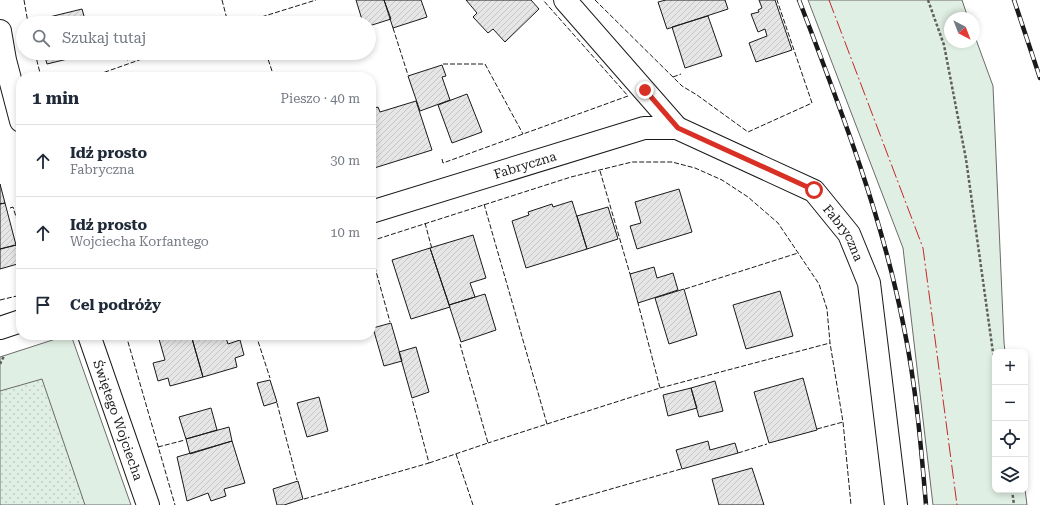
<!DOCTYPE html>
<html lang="pl">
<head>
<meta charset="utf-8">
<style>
  body { margin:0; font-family:"Roboto Serif",serif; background:#f2f2f3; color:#1f2937 }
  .controls { position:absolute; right:12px; bottom:12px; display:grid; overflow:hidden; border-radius:8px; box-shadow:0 2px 6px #0003 }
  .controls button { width:36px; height:36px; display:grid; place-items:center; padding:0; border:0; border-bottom:1px solid #e0e1e3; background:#fff; color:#1f2937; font:20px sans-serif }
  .compass { position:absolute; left:944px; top:12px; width:36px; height:36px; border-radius:50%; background:#fff; box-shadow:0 2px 6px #0003; rotate:138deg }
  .stop { position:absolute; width:12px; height:12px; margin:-9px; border:3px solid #d93025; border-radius:50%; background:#fff }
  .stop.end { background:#d93025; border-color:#fff; box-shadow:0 1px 4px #0008 }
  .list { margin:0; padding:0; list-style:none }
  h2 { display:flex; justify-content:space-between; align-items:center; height:52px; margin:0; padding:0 16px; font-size:17px }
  h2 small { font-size:13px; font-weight:400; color:#747a83 }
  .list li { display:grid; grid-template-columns:26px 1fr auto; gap:12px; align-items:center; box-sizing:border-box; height:72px; padding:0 16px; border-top:1px solid #e0e1e3 }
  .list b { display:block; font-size:15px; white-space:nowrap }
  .list p { margin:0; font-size:13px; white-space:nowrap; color:#747a83 }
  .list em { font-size:13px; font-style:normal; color:#747a83 }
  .icon { flex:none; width:22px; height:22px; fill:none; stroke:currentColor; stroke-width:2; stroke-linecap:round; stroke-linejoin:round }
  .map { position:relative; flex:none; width:1040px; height:505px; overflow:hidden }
  .search { position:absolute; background:#fff; box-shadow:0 2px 6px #0003; left:16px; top:16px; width:360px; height:44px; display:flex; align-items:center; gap:10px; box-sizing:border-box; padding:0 14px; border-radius:22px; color:#747a83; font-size:15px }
  .panel { position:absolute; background:#fff; box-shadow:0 2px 6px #0003; left:16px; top:72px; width:360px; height:268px; border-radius:16px }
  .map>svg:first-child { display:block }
  .grass { fill:#e0efe3; stroke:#6a6a6a }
  .park { fill:url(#park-dots); stroke:#6a6a6a }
  .building { fill:url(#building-hatch); stroke:#1a1a1a }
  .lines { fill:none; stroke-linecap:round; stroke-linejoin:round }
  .street-casing { stroke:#1a1a1a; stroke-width:24 }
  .path { stroke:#5f5f5f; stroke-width:2.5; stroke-dasharray:3 2; stroke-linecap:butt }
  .street { stroke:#fff; stroke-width:22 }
  .rail-casing { stroke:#1a1a1a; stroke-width:4.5 }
  .rail { stroke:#fff; stroke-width:3; stroke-dasharray:9; stroke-linecap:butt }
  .fence { stroke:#1a1a1a; stroke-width:1; stroke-dasharray:5 2; stroke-linecap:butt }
  .power { stroke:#c62828; stroke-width:1; stroke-dasharray:14 3 2 3; stroke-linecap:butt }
  .route { stroke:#d93025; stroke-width:5 }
  .labels { text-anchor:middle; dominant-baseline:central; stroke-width:3; stroke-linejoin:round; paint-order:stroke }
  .street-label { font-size:13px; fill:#1a1a1a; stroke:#fff }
</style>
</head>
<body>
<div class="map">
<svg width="1040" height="505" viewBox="0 0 1040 505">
  <defs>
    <pattern id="park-dots" width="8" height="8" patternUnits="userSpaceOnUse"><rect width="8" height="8" fill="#e0efe3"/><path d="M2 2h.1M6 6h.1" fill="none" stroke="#c0ccc2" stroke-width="1.8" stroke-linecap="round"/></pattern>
    <pattern id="building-hatch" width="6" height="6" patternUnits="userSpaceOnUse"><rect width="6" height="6" fill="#e6e6e6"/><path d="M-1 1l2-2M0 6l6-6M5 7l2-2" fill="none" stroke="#c5c5c5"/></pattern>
  </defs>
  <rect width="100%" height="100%" fill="#fff"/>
  <path class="grass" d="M808 0H962L968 18H950V42H974V34L993 86 1004 342 1005 352H995V490H1025V489L1027 505H933L903 248Z
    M68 335H71L131 505H0V357Z"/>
  <path class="park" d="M42 379 85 505H0V391Z"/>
  <path class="building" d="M356 0H384L391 19 369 26V23H363Z
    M384 0H421L427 17 393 28Z
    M466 0H531L539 9 505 42 493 29 488 33 473 17 477 13Z
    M666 0H725L728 9 667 29 658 2Z
    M759 0H775L792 50 756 62 749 43 767 36 765 29 758 32 751 14 759 12 758 10 762 8Z
    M82 9 86 23H37V20Z
    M708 16 722 56 685 68 672 27Z
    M44 53H92L47 64Z
    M125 53H148L127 60Z
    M442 65 446 76 442 77 450 100 420 111 408 76Z
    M467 94 482 132 452 143 438 105Z
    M416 101 432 150 371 169V109L378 107 380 112Z
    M0 184 5 203 0 204Z
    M679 189 692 232 637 249 630 226 641 223 635 202Z
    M572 201 587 249 526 268 512 221 529 215 528 212 552 204 553 207Z
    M5 203 16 245 0 249V204Z
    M608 207 618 239 587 249 577 216Z
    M473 235 486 278 470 283 475 297 449 305 430 248Z
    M16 245 21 263 0 269V249Z
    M430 248 450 307 411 319 392 260Z
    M654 267 657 278 673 273 678 290 638 303 630 274Z
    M684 289 697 335 669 344 655 298Z
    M780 291 793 336 746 349 733 305Z
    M485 294 496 330 461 342 449 305Z
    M391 323 402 361 384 366 373 328Z
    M172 335H191L203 377 170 386 168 378 158 381 153 363 165 360 159 339Z
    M191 335H225L228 344 240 340 244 355 235 358 237 367 203 377Z
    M416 347 429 392 412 398 399 352Z
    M803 378 817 430 769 443 754 392Z
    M270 380 277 402 264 406 257 383Z
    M715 381 723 411 699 417 691 388Z
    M691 388 697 408 668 416 663 395Z
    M319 397 328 431 307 437 297 403Z
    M211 408 217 430 186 439 179 417Z
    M229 427 232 441 190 454 186 439Z
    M232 441 245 483 224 489 226 496 211 501 208 493 187 501 177 457Z
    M708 441 710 450 735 443 738 453 682 469 676 450Z
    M752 468 764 505H719L712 479Z
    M298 481 303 499 284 505H277L273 489Z"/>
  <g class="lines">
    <g class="street-casing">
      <g id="street">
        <path d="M565 0 677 128"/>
        <path d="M0 31 5 60 21 121"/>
        <path id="s1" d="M371 212 644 128H677L814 191 849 234 869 283 896 505"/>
        <path d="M0 328 21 321"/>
        <path id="s2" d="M89 335 148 505"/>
      </g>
    </g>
    <path class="path" d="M928 0 944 45 966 159 995 367
      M0 364 4 356
      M1012 490 1014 505"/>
    <use href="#street" class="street"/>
    <g class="rail-casing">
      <path id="rail" d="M799 0C840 107 882 215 904 328 916 386 921 446 926 505
        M1014 0 1040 78"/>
    </g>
    <use href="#rail" class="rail"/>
    <path class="fence" d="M24 0 28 23
      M222 0 228 23
      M595 0 682 86 697 95 748 132 812 103 777 0
      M255 19 316 0
      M244 23 255 19 257 23
      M393 28 408 75
      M35 53 41 77
      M266 53 274 77
      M443 64H485L523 134
      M91 77 159 53
      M673 77 681 74
      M442 159 443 163 628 96 543 0
      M600 171 630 274
      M484 204 547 424 488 443
      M10 208 13 207 21 233
      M425 223 432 249
      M371 241 571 177 632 162H672L695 168 722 180 748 197 778 223 819 284 827 309 830 343 843 422 851 505
      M371 253 390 322
      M685 289 798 253
      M0 300 21 295
      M126 335 175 505
      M256 335 270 378
      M660 388 830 343
      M277 403 297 480
      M547 424 660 388 638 303
      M817 429 843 422
      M158 447 185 440
      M738 453 767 444
      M456 454 473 505
      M429 463 488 443 460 344
      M304 499 429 463 412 399
      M555 505 681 469"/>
    <path class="power" d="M829 0 923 248 957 505"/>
  </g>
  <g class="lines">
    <path class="route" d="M645 90 678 128 814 190"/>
  </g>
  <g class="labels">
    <g class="street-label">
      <text stroke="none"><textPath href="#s1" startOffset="161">Fabryczna</textPath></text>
      <text stroke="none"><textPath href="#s1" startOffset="521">Fabryczna</textPath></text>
      <text stroke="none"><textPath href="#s2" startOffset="90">Świętego Wojciecha</textPath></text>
    </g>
  </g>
</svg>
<div class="controls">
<button>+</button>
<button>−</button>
<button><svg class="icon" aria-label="locate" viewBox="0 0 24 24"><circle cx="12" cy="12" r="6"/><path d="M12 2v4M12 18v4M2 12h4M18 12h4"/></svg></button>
<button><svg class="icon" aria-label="layers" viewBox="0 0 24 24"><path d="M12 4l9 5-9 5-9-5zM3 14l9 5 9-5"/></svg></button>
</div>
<svg class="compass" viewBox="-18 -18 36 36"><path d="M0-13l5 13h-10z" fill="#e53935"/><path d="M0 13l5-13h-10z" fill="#747a83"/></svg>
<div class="stop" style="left:814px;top:190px"></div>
<div class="stop end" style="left:645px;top:90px"></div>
<div class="search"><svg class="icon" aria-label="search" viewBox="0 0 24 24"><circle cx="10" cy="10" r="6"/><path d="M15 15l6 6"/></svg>Szukaj tutaj</div>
<section class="panel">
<h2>1 min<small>Pieszo · 40 m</small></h2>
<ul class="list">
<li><svg class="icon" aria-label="ahead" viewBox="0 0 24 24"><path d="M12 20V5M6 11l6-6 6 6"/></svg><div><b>Idź prosto</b><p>Fabryczna</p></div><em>30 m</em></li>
<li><svg class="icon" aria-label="ahead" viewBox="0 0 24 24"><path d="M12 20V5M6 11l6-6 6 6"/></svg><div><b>Idź prosto</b><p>Wojciecha Korfantego</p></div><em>10 m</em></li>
<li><svg class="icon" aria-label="arrive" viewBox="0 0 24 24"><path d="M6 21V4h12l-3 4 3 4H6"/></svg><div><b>Cel podróży</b></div></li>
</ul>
</section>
</div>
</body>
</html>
